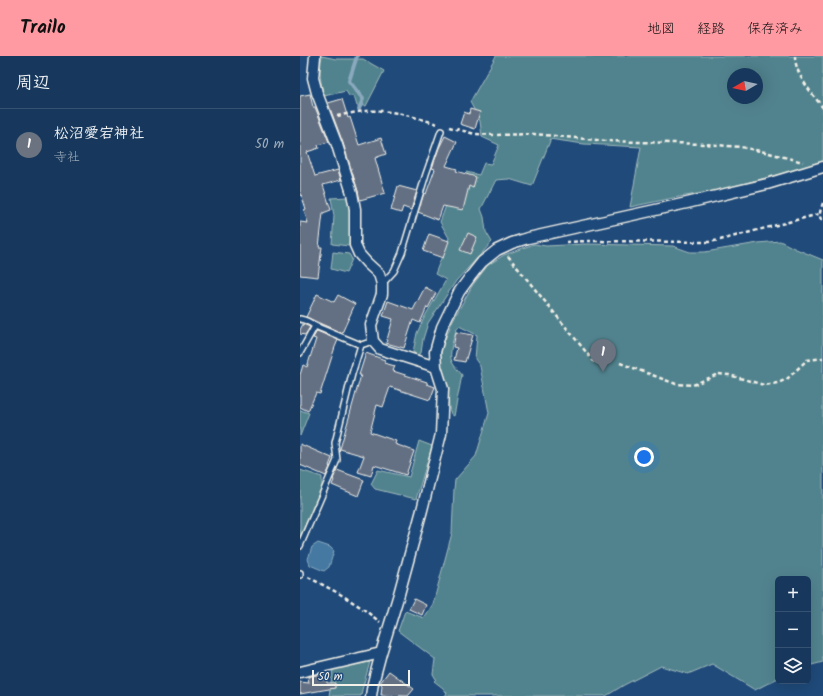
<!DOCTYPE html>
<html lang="ja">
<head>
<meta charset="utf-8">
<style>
  body { margin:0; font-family:Kalam,"Klee One",sans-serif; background:#244365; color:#f1f3f6 }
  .controls { position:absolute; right:12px; bottom:12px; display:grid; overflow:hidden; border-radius:6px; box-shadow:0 4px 16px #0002 }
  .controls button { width:36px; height:36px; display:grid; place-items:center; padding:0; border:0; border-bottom:1px solid #365272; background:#17385c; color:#f1f3f6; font:20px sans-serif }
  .compass { position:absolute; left:427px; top:12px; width:36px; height:36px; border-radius:50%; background:#17385c; box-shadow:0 4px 16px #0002; rotate:261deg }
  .scale { position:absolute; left:12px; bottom:10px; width:98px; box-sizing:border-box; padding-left:4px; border:2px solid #f4f1e8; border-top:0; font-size:11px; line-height:14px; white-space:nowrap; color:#f4f1e8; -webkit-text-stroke:3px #1f4a7a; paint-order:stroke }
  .you { position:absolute; left:344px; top:401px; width:14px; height:14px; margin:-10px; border:3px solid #fff; border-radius:50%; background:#1a73e8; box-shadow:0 0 0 6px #1a73e833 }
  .badge { display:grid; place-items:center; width:26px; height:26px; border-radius:50%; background:#ff9aa2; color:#fff; font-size:13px; font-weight:700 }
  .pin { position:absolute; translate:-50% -33px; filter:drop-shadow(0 1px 2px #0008) }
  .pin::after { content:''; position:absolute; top:21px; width:14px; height:12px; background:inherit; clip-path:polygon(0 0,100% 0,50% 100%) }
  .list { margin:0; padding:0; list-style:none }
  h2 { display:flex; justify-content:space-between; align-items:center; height:52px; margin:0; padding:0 16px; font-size:17px }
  h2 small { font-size:13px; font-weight:400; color:#9eacbb }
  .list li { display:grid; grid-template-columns:26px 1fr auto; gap:12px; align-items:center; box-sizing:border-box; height:72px; padding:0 16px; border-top:1px solid #365272 }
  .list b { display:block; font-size:15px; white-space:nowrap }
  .list p { margin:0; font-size:13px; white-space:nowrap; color:#9eacbb }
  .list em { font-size:13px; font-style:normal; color:#9eacbb }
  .icon { flex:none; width:22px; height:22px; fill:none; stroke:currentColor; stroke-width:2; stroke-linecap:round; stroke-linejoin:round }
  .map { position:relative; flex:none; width:523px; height:640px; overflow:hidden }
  header { display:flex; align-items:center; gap:24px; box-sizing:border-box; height:56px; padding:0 20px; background:#ff9aa2; color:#111 }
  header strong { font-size:19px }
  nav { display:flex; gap:22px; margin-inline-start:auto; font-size:14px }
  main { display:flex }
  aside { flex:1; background:#17385c }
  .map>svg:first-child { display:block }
  .green { fill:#51838e; stroke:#a2babb; fill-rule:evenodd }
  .water { fill:#4579a2; stroke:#8ba9be }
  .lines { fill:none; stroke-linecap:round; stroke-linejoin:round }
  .stream { stroke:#8ba9be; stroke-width:4 }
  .building { fill:#646f84; stroke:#f4f1e8 }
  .service-casing { stroke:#f4f1e8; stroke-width:8 }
  .minor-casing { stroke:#f4f1e8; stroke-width:13 }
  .path { stroke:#f4f1e8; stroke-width:2.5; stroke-dasharray:4 3; stroke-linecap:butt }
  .service { stroke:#1f4a7a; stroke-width:5 }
  .minor { stroke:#1f4a7a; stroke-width:10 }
</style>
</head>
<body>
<header>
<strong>Trailo</strong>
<nav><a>地図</a><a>経路</a><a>保存済み</a></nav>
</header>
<main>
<aside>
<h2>周辺<small></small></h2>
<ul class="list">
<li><span class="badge" style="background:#6b7280">1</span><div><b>松沼愛宕神社</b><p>寺社</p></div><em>50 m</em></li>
</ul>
</aside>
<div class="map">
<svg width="523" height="640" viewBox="0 0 523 640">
  <rect width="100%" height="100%" fill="#1f4a7a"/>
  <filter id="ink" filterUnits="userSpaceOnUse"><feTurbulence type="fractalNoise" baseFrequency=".025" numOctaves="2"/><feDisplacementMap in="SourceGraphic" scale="8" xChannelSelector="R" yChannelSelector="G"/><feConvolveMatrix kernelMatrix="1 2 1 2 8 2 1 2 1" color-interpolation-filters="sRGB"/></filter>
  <g filter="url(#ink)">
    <path class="green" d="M22 0 36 3H63L84 15 66 50H57L54 40H49L46 35 24 40C20 24 19 17 22 0Z
      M196 0H523V107L415 135 373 142 330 151 341 91 284 88 249 83 250 85 232 130 209 123 196 124 181 153 184 161 186 176 192 186 156 225 128 267 123 283 121 297 117 299 113 296 117 277 125 260 146 224 135 218 149 182 140 166 153 130 166 116 179 119 184 107 191 108 199 89 182 81 180 65 170 46ZM433 18H457V42H433Z
      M47 141 51 164 49 190 32 188 34 160 31 142Z
      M480 185 496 193 523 204V606L508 610V523H478V622L455 634 412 608 388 618 361 610 324 629 306 640H145L147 637 143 632 134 625 136 623 133 618 135 603 98 575 105 555 124 562 133 548 152 477 154 433 155 424 176 400 189 357 180 310 175 303 177 279 159 270C154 276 148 299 152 306 154 310 159 315 162 319L154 360 151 358 149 352 148 335 141 308V293L153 264 172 230 188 209 204 199 234 188 246 190 286 188 373 190 390 196H405L458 187Z
      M33 196 49 198 52 203 46 217 31 213Z
      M0 354 9 357 0 380Z
      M119 385 132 390 116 443 75 433 71 428 78 414 109 421Z
      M0 414 22 421V430L0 481Z
      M70 606 62 634 61 640H29L33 613Z"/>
    <path class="water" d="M18 487 30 491 34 495 29 511 24 515 10 509 8 503 12 491Z"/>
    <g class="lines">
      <path class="stream" d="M57 0 49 25 63 43 59 53"/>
    </g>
    <path class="building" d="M10 38 13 51H15L29 86 18 89 19 92 7 96 15 120 38 114 41 124 23 129 31 154 23 157 19 191H22L18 221 0 219V166L8 167 4 154 6 153 0 135V40Z
      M42 43 48 62 50 61 59 89 81 82 86 98 75 102 85 137 60 144 58 135 43 87 28 47Z
      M170 53 180 56 175 73 160 68 164 56 169 58Z
      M145 80 157 86 146 110 157 113 156 115 176 121 173 132 169 130 163 154 143 150 138 164 118 156 124 137 126 138 135 113 132 112 139 92Z
      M98 130 117 135 111 154 103 151 101 157 91 154Z
      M168 177 177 181 170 198 160 194Z
      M129 178 149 185 143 202 123 195Z
      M125 231 136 237 128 252 127 251 120 267 113 264 104 292 86 287 93 263 83 260 88 245 113 254Z
      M17 238 34 246 38 239 55 248 42 277 17 266 6 261Z
      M3 268 10 271 5 279 0 278V274Z
      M17 275 38 284 35 291 20 338 16 337 8 355 0 351V319L3 309 7 311 16 283 13 282Z
      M156 276 173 279 165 306 154 304 157 292 153 291Z
      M66 297 85 304 84 307 95 310 93 315 127 326V328L135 331 130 344 90 331 83 351 77 349 70 376 96 385 95 388 114 395 106 419 74 409 71 420 58 416 64 400 40 393 61 319H59Z
      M0 388 32 402 29 410 30 411 26 420 0 409Z
      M37 414 64 424 58 440 32 429 34 424 33 423Z
      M114 543 126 549 122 559 109 553Z
      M89 615 114 633 108 640 81 639 82 629 80 627Z
      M25 617 27 627H35V632L0 638V626L9 627 8 621Z"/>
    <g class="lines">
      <g class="service-casing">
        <path id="service" d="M82 228 94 215 102 197 126 118 141 75
          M0 263C6 264 11 267 15 270L61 289 73 285
          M0 297 15 270
          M0 490 37 404 35 387 52 318 61 289
          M0 517V519"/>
      </g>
      <g class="minor-casing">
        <path id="minor" d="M15 0 13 22 17 37 37 89 52 137 55 153V189L59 198 67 207 79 218 82 228V238L71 269 73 285 80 293 136 311
          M0 616 81 597
          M71 640 73 627 81 597 99 538 122 454 141 378 143 333 136 311 135 296 142 271 159 236 170 221 182 206 197 194 212 187 228 182 387 147 467 128 523 111"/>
      </g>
      <path class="path" d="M495 0C495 19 512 37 523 52
        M37 60C46 58 56 56 65 55 90 53 114 61 138 68
        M149 71 175 78 195 79 234 78 307 85 404 88 441 91 465 96 503 106
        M523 147C521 153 517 160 523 166
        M266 186 287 185 409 186 420 184 519 158
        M208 200 295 307
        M320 307 376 328 393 329 418 318 429 319 464 329 478 327 487 323 507 304 523 302
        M8 521 40 538 62 552 80 566"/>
      <use href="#service" class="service"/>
      <use href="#minor" class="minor"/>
    </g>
  </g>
</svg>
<div class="controls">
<button>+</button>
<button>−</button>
<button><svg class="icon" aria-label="layers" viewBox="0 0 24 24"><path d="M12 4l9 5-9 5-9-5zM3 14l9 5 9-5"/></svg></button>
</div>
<svg class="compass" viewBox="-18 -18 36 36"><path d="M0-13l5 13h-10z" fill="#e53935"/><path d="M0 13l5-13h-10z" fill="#9eacbb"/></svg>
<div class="scale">50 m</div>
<div class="you"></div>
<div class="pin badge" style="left:303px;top:316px;background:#6b7280">1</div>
</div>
</main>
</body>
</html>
